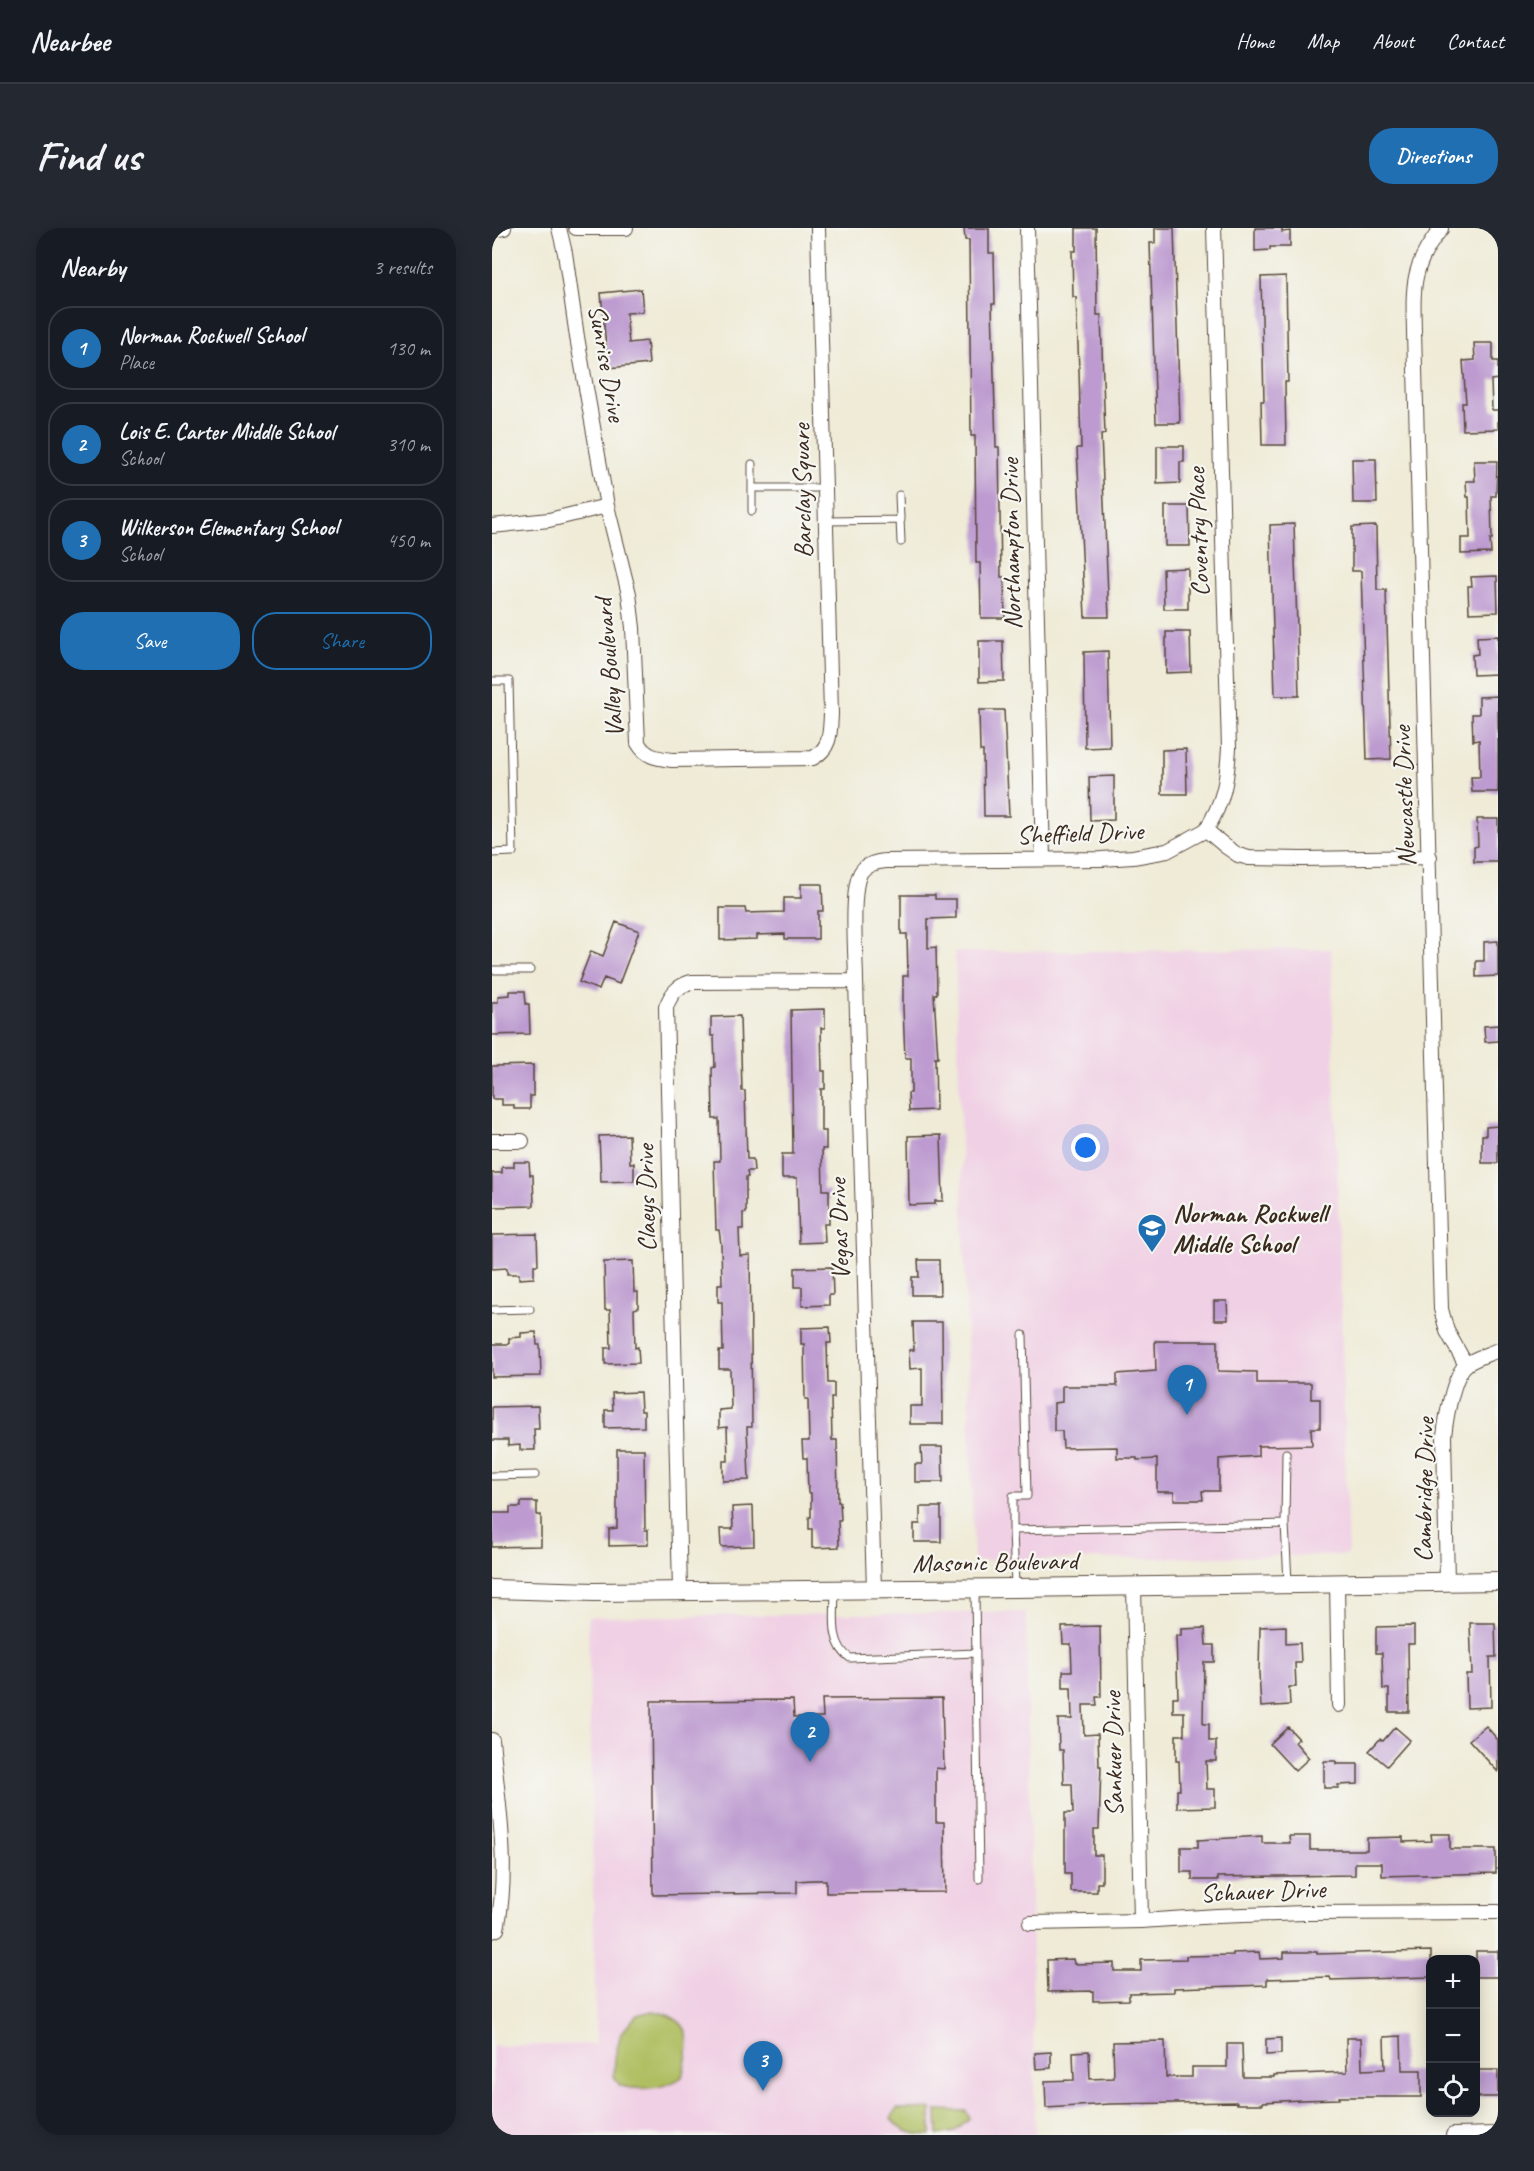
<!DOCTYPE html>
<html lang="en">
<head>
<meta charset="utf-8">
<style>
  body { margin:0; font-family:Caveat,sans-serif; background:#242831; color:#f1f3f6 }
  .controls { position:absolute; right:18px; bottom:18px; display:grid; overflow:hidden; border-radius:12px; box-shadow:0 3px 15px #0003 }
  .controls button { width:54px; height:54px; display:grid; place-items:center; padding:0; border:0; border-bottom:2px solid #363941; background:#171b24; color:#f1f3f6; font:30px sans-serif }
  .you { position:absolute; left:594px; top:920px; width:21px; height:21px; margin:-15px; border:4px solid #fff; border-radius:50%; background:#1a73e8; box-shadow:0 0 0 9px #1a73e833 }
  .badge { display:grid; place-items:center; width:39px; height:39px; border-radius:50%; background:#1f6fb2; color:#fff; font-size:20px; font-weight:700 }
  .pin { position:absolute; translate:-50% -50px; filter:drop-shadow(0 2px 3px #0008) }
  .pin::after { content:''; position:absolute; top:32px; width:21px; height:18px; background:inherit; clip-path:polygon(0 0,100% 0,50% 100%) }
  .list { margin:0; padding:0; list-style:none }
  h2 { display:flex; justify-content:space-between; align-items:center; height:78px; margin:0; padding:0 24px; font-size:26px }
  h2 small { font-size:20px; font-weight:400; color:#9ea1a6 }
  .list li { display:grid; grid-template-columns:39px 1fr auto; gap:18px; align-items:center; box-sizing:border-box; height:84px; margin:0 12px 12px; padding:0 12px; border:2px solid #363941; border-radius:24px }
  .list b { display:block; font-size:22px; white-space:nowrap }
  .list p { margin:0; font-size:20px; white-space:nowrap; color:#9ea1a6 }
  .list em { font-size:20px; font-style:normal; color:#9ea1a6 }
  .actions { display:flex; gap:12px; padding:18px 24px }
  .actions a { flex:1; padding:14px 0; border:2px solid #1f6fb2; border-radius:24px; text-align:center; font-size:21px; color:#1f6fb2 }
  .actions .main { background:#1f6fb2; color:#fff }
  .icon { flex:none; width:33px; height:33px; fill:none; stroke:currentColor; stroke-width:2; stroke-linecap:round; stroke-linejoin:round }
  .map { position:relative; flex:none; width:1006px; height:1907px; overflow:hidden; border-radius:24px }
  header { display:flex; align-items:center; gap:36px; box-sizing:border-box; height:84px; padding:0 30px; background:#171b24; border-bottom:2px solid #363941 }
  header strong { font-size:28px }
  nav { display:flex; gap:33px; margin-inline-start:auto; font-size:21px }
  .intro { display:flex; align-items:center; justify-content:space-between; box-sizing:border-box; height:144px; padding:0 36px }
  h1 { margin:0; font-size:42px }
  .button { padding:15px 27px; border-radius:24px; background:#1f6fb2; color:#fff; font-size:21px; font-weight:700 }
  main { display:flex; gap:36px; padding:0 36px }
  aside { flex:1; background:#171b24; border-radius:24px; box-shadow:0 3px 15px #0003 }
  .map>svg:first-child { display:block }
  .built { fill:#f0d0e4 }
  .green { fill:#afbe60; stroke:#75743f; stroke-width:1.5 }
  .building { fill:#bd9bd0 }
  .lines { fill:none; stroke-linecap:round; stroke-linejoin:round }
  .service-casing { stroke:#56473a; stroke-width:9 }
  .minor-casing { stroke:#56473a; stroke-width:16 }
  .tertiary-casing { stroke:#56473a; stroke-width:20 }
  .service { stroke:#fff; stroke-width:7 }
  .minor { stroke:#fff; stroke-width:14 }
  .tertiary { stroke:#fff; stroke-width:18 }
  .labels { text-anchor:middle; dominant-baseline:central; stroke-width:4.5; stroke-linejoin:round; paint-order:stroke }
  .street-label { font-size:26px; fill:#3b2a1e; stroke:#f6f6f2 }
  .poi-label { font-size:26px; font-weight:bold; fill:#3b2a1e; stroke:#f6f6f2; text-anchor:start }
</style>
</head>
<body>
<header>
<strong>Nearbee</strong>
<nav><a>Home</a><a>Map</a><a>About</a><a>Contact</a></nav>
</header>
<div class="intro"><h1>Find us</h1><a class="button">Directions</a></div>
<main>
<aside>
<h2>Nearby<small>3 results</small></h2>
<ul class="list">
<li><span class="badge">1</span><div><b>Norman Rockwell School</b><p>Place</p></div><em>130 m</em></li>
<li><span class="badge">2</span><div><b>Lois E. Carter Middle School</b><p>School</p></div><em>310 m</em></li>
<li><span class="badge">3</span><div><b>Wilkerson Elementary School</b><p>School</p></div><em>450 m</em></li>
</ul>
<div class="actions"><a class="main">Save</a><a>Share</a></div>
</aside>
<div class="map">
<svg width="1006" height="1907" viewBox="0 0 1006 1907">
  <rect width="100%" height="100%" fill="#f6f6f2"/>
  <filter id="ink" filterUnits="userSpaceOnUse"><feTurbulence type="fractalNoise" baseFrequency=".0167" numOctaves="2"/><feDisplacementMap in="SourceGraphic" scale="12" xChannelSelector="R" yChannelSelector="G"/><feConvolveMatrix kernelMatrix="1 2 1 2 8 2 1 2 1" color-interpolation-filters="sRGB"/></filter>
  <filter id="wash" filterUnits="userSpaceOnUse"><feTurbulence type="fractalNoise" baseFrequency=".008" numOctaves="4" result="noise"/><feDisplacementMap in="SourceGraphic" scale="24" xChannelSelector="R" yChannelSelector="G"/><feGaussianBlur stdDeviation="1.35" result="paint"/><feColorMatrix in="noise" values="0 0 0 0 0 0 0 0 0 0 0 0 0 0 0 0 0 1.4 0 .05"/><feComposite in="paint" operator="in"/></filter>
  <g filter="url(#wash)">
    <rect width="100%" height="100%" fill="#efebd7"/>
    <path class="built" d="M839 721 856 1327 482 1333 463 724Z
      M534 1384 543 1907H0V1818L104 1816 96 1389Z"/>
    <path class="green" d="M161 1783C203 1791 199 1813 190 1849 174 1861 149 1863 128 1858L122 1848 123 1829 129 1805 145 1787Z
      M405 1881H439V1907C424 1907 408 1904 399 1890Z
      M445 1882 474 1883 478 1891 462 1904 446 1907Z"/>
    <g id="blocks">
      <path class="building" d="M472 0H497V25H502L503 76H500L504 219H507L509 349H512L513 390H489L488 335H484L483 208H479L477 12H473Z
        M584 0H604L605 87H609L611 152 613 206 609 207 617 389H593L585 220H589L587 142 584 69H581L580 23H584Z
        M663 0H682L688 195H664L658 15H663Z
        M763 0H790V4L798 3V19H778V22L763 23Z
        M794 48 796 154H793L794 217H770L769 173H772L769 49Z
        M149 61 151 84 134 85 137 115 155 113 157 136 116 140 109 65Z
        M982 115H1001V133H1006V151L999 152 1000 182H1006V201L971 202 970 175H974L971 133 983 132Z
        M665 218H692V234H688V255L665 256Z
        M860 231H884L885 275H861Z
        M982 233H1005L1004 268H999L1000 311H998L999 325 969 326V310H978L977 269H975L974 253H983Z
        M673 278H697L698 318H673Z
        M802 296 807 468H783L778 297Z
        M884 298 885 362H894L899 531 875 532 869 343H860V299Z
        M696 340V381H672L671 341Z
        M1005 348 1006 384 977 385 976 358H980L979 349Z
        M674 404H698L699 444 674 445Z
        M1006 408V446L981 447 980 427 986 426 985 409Z
        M487 413H511L512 453 487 454Z
        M616 423 618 519 593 520 592 424Z
        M1006 468V564H980L979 549H988L987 512 981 513 980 486H987V469Z
        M487 482H512L517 588H492L491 523H488Z
        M694 521 695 566H670V522Z
        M622 548V592L598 593 597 549Z
        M985 591H1006V634H982V619L986 618Z
        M309 656H330L331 683H326V711H293V706L265 707V711L228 712V680H253L254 685 292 684V670H309Z
        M409 667H443V671H464V690L436 691V720L444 719 445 766H442L446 830H443L444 882 417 883 416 865H419V830H413L411 780V748H416L415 706H409Z
        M124 694 147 703 127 756 112 750 107 762 87 754 99 723 111 728Z
        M1006 713V748L984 749V733H992V714Z
        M18 763H33L34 776H37L38 806 0 807V774H6V768L18 767Z
        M333 781V800H329L330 843H333V861H329V903H334V921H330L331 962H337V996H332L333 1014 307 1015 305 950H290V926H301L299 782Z
        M248 788 250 863H253L255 931H261L262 943H255L256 949H254V985H251V1001H247L248 1028 258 1027 260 1199H255L257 1252 231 1253V1233H236L235 1199 227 1200V1182L239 1181 238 1141H227V1123H231L230 1074H226V1056H230L229 1016 227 1002H224L222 933H228L227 891H221L220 840 223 839 222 808H219V789Z
        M1006 797V813L993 814 992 798Z
        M41 837V868H38V881H22V877H10V871H0V838Z
        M1006 898V935H990V907H994V899Z
        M137 907 138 935H142V953L109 954 107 908Z
        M449 907 451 973H443V976L417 977 416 908Z
        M22 934H37L38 947H41L42 978 0 979V945H10V939H22Z
        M45 1006 46 1037H42V1050L27 1051V1046H15V1040L0 1041V1007Z
        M426 1032H447L448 1067H420V1049H427Z
        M141 1033 142 1064H146V1080L142 1081 143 1120 146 1119 147 1135 113 1136V1120H119L118 1082H113L112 1034Z
        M340 1039 341 1067H337V1077L310 1078V1059H303V1040Z
        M722 1073H735L736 1092H722Z
        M421 1094H450L451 1196H418V1178H430V1140L418 1141 417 1122H422Z
        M338 1099 339 1115H335L336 1155H342V1170H339L340 1212H345L346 1274H348L349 1292H346L347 1319 320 1320V1301H317V1289H319V1265H316L315 1230H311L310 1213H317L316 1171H313L312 1116H309V1100Z
        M44 1104 45 1117H48L49 1148 0 1149V1116H17V1110L29 1109V1105Z
        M663 1113H726V1143L765 1144V1155H819V1171H828V1200H819L820 1217 766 1218V1228L727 1231V1263H710L711 1272H682V1264H665V1231L645 1232V1230H625V1219L571 1220 570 1203H562V1175L570 1174V1158H625V1146L664 1143Z
        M148 1164 149 1183H152V1199L113 1200V1182H121L120 1165Z
        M46 1178 47 1201H42L43 1222H28V1217L16 1218V1212H0V1179Z
        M429 1219H450L451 1254H423V1236H430Z
        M125 1221H152L153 1302H156V1317L117 1318V1301L125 1300Z
        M29 1274H45V1287H49V1318L0 1319V1285H18V1279H29Z
        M261 1278 262 1318 229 1319 228 1301H241L240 1279Z
        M428 1279H449V1314H422V1296H428Z
        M978 1395H1003L1004 1429H998L999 1479 975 1480 974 1446H980Z
        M608 1398 609 1469H604L605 1477H591L592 1507 606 1506 607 1538H609L607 1601H602V1627H610V1655H605V1664H579V1646H573V1585H581L580 1556H572L571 1522H567L566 1491H580L579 1460H571V1443H580L579 1416H571L570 1399Z
        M794 1398V1416L808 1415 809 1435H803L804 1459H797L798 1477 769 1479 767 1445 768 1399Z
        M922 1398V1416H916L917 1484H897V1461H891L890 1425H884V1399Z
        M713 1400 714 1417H722V1434H712L711 1496H717V1513H724V1533H714L715 1561H723V1579L685 1580V1562H688L687 1533H684V1507H692V1484H681V1469H686L684 1408H689V1401Z
        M450 1470 452 1541 444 1540V1594H452L453 1664 334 1665V1652H320L305 1653V1665L161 1667 159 1473 301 1472 302 1489H331L330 1471Z
        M994 1498 1006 1512V1544L977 1512Z
        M796 1499 807 1511 803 1514 817 1530 803 1543 778 1516Z
        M903 1499 918 1512 895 1538 877 1523 888 1511 891 1513Z
        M832 1533H844V1536H866V1556L846 1557V1560H832Z
        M939 1606H958V1621H1004V1645L890 1648V1635H863V1647L726 1649V1652H700V1644H689V1619H706V1612L770 1608V1615H798L797 1608H818V1622H875V1610L911 1609V1614L940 1613Z
        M939 1723V1749L839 1752 838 1749 775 1751V1757L682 1760V1764L637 1765V1772L601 1773V1763L556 1764 555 1732 581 1731 582 1736 622 1735V1743H649V1732L694 1731V1728L741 1727V1725L767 1724 768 1731 792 1730V1724H825V1726Z
        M984 1723H1006V1749H984Z
        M909 1808 910 1842H929V1869H847V1871L809 1872 771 1874V1876H745V1874L618 1876 554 1880 553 1853 582 1852 581 1824 597 1823 598 1851 622 1850 621 1814 673 1813 674 1849H700V1839H735V1816H750L751 1849H782V1847L855 1844 854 1810H869L870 1842 893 1841 892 1809Z
        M789 1810V1826L774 1827V1811Z
        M559 1824V1840L544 1841 543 1825Z
        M984 1842H1006V1869H984Z"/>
    </g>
  </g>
  <g filter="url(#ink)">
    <use href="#blocks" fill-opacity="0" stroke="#56473a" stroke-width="1.5"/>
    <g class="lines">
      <g class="service-casing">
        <path id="service" d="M260 236V283
          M260 260H334
          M407 267 409 314
          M335 293 409 292
          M0 453H17L21 624 0 625
          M0 742H38
          M0 1082 38 1081
          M0 1248 43 1247
          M793 1296 794 1225
          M521 1302V1268H535L531 1107
          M523 1358 521 1302 793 1296 796 1354
          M343 1363C343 1386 337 1416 358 1430L484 1425
          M483 1363 487 1651"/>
      </g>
      <g class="minor-casing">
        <path id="minor" d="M67 0 73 25 85 109 115 278 137 366 141 400 146 515C154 529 165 530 180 532L321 530C339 520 338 505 339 486L326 0
          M84 0H134
          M535 0 551 631
          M949 1C919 38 921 59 922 104L949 1081 955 1103 974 1137
          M0 2 12 0
          M0 298 57 292 115 278
          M714 602C732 573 735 553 737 520L722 0
          M0 913H30
          M955 1354 952 1208C954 1191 961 1146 975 1136 983 1130 997 1126 1006 1122
          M845 1355 847 1477
          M642 1358 649 1693
          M382 1361 364 753C364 730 358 661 369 644 374 636 384 634 394 633L609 631 641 629 675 623 714 602 733 618 746 627 757 630 810 631 938 629
          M188 1362 174 779C179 766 185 758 199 754L364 753
          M0 1512C6 1575 18 1639 5 1701L0 1703
          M538 1695 649 1693 725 1688 812 1685 1006 1684
          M961 1907 1006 1906"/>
      </g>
      <g class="tertiary-casing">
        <path id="tertiary" d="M0 1361 102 1364 523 1360 1006 1353"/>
      </g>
      <use href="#service" class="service"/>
      <use href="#minor" class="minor"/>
      <use href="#tertiary" class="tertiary"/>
    </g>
  </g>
  <defs>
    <g id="school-pin" transform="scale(1.5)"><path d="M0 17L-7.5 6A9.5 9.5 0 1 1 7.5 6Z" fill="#1f6fb2" stroke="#f6f6f2"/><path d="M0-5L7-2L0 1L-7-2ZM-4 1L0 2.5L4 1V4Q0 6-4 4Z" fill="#fff"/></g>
  </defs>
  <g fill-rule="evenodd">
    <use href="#school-pin" x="660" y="1000"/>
  </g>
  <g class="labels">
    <g class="street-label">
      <text transform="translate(115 135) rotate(80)">Sunrise Drive</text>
      <text transform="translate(310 263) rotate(-91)">Barclay Square</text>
      <text transform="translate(706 304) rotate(-92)">Coventry Place</text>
      <text transform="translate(519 316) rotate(-91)">Northampton Drive</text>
      <text transform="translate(117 440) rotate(-95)">Valley Boulevard</text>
      <text transform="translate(912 568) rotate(-92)">Newcastle Drive</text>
      <text transform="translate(588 605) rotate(-2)">Sheffield Drive</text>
      <text transform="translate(154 970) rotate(-91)">Claeys Drive</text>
      <text transform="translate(347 1001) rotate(-92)">Vegas Drive</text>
      <text transform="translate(932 1262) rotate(-89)">Cambridge Drive</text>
      <text transform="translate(503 1334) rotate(-1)">Masonic Boulevard</text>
      <text transform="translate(621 1526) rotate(-91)">Sankuer Drive</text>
      <text transform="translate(771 1663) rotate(-2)">Schauer Drive</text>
    </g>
    <g class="poi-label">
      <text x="681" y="985">Norman Rockwell<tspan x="681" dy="30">Middle School</tspan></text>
    </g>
  </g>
</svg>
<div class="controls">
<button>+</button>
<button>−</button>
<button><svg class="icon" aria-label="locate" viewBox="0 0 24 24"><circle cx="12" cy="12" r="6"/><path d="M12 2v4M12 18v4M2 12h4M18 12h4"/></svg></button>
</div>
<div class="you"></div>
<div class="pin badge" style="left:695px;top:1187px">1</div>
<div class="pin badge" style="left:318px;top:1534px">2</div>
<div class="pin badge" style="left:271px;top:1863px">3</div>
</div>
</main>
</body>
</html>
